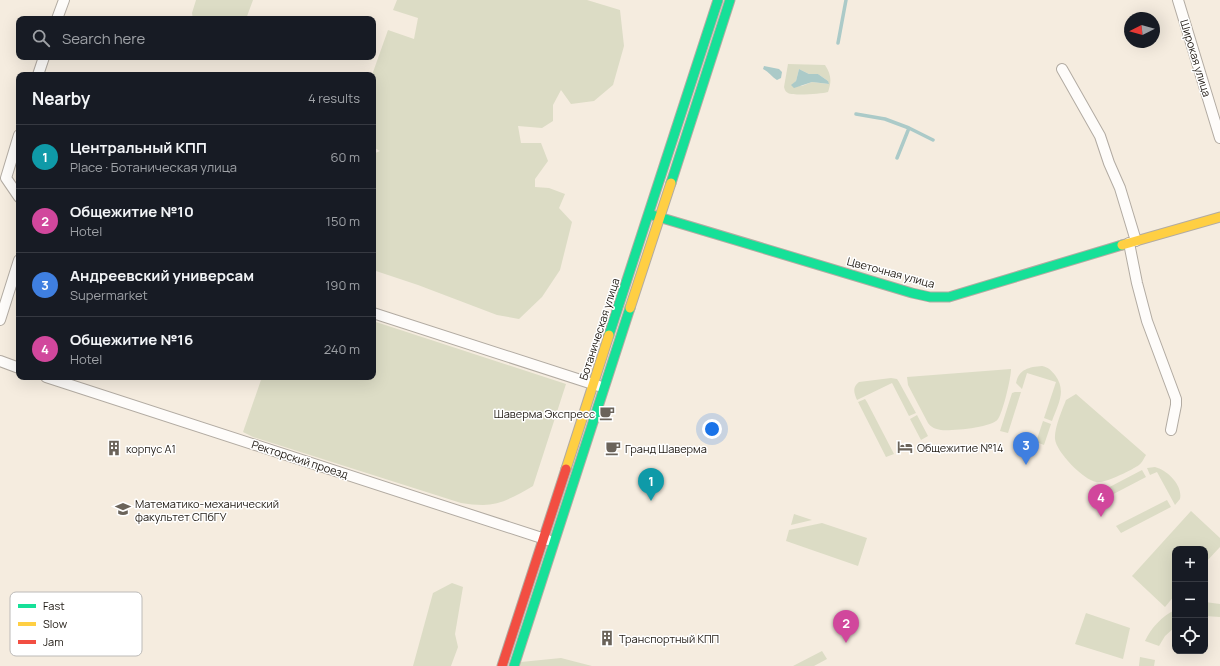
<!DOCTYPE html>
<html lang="en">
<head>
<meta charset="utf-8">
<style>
  body { margin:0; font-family:Manrope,sans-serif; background:#242831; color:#f1f3f6 }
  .controls { position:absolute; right:12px; bottom:12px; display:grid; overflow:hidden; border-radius:8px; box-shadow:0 4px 16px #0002 }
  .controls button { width:36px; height:36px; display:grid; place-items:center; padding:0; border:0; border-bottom:1px solid #363941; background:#171b24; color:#f1f3f6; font:20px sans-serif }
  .compass { position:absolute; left:1124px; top:12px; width:36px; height:36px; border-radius:50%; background:#171b24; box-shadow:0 4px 16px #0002; rotate:264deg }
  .you { position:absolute; left:712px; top:429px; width:14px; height:14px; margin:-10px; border:3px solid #fff; border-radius:50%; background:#1a73e8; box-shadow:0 0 0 6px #1a73e833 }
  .badge { display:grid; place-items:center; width:26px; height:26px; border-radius:50%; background:#0f766e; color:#fff; font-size:13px; font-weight:700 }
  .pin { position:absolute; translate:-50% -33px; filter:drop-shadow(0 1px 2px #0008) }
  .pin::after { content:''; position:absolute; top:21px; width:14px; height:12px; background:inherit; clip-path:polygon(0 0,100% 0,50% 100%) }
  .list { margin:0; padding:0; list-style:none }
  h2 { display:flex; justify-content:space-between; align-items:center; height:52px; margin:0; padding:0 16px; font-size:17px }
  h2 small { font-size:13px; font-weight:400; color:#9ea1a6 }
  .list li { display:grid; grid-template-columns:26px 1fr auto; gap:12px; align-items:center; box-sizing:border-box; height:64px; padding:0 16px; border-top:1px solid #363941 }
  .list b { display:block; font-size:15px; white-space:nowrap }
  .list p { margin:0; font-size:13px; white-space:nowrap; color:#9ea1a6 }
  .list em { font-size:13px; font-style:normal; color:#9ea1a6 }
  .icon { flex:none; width:22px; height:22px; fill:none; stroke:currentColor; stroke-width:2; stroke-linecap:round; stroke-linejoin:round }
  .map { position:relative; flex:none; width:1220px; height:666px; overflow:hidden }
  .search { position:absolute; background:#171b24; box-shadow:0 4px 16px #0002; left:16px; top:16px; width:360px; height:44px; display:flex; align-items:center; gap:10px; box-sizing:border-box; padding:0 14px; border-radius:8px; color:#9ea1a6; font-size:15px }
  .panel { position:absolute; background:#171b24; box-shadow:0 4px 16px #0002; left:16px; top:72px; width:360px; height:308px; border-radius:8px }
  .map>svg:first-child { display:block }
  .green { fill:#dcdcc5; fill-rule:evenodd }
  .water { fill:#abcac8 }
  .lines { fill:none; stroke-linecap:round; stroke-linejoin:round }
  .stream { stroke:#abcac8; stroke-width:3.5 }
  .street-casing { stroke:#b2aba2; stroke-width:12 }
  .fast-casing { stroke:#b2aba2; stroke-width:11 }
  .slow-casing { stroke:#b2aba2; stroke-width:11 }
  .jam-casing { stroke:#b2aba2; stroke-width:11 }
  .street { stroke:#fefcfa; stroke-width:10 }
  .fast { stroke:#16e098; stroke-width:9 }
  .slow { stroke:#ffcf43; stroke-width:9 }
  .jam { stroke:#f24e42; stroke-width:9 }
  .labels { text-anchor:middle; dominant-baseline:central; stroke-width:3; stroke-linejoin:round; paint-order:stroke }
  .street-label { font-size:11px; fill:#1f1912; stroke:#fff }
  .poi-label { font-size:11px; fill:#1f1912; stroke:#fff; text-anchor:start }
  .key { fill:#fff; stroke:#bcbab8; stroke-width:1 }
  .key-label { font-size:11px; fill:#1f1912 }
</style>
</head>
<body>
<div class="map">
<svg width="1220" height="666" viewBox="0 0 1220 666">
  <rect width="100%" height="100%" fill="#f5ecdf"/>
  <path class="green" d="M196 0H253L246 19H193L192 13Z
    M397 0H587L620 10 624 46 613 85 594 101 571 104 561 90 553 105V121L542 128 518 126 521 143H541L548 161 535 179V187L549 188 565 194 559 208 572 222 560 270 542 297 519 319 497 315 418 285 373 270V154L380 151 373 147V75H372L388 30 414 39 418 18 393 10Z
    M788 64 825 65C831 74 832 81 828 92 821 94 794 96 788 93 785 91 785 90 784 87ZM799 69 809 74H818L828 81V84L812 82 802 86 792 85 796 81Z
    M373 321 566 384 533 486C518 495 501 505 483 505 476 505 468 504 461 503L253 437 243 432 262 377H373Z
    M1042 366C1048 367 1051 370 1055 375 1067 391 1058 404 1052 421L1044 418 1056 382 1027 373 1022 389 1016 383C1019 369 1029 367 1042 366Z
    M1011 369C1011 378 1003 412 998 419 992 428 951 431 941 430 935 429 931 427 928 423L908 385 907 377Z
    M891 378 897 379 899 382 916 413 909 416 892 383 857 400C854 393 852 387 859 382Z
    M1015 392H1021L1008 433 1000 431 1012 393Z
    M1076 394 1146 455C1144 458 1142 463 1139 465 1132 470 1104 484 1096 482 1084 480 1056 452 1055 439 1054 429 1062 410 1066 400Z
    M865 399 867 402 894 454 886 457 858 402Z
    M917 415 928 436 921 440 910 419Z
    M1043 421 1051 424 1044 445 1036 442Z
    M1155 467C1167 470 1183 485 1180 499L1175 505 1157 472 1150 475 1147 468Z
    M1142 470 1146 477 1104 499 1100 492Z
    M1167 500 1171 507 1121 533 1116 526Z
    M1191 511 1220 538V547L1205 563V549H1175V595L1165 607 1132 576Z
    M794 514 812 520 791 525Z
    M822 523 867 538 858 566 786 541 789 530Z
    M452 583 463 587 455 634 458 647 451 666H413L433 593Z
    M1205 602 1220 604V617L1205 616Z
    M1175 610V627L1165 636 1159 646 1145 641C1151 628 1162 616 1175 610Z
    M1086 613 1130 628 1123 659 1075 644Z
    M822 651 827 659 814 666H793Z
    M1140 657 1155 660 1154 666H1139Z
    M561 658 592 666H519L521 662Z"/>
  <path class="water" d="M764 66 779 69 782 72 781 78 777 80C772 77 769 72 763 69Z
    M799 69 809 74H818L828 81 829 84 812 82 794 88 791 85 796 81Z"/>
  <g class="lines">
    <path class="stream" d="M838 43 846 0
      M856 114 885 119 909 128 933 140
      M897 158 909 128"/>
    <g class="street-casing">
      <path id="street" d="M1178 0 1220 138
        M57 19 64 0
        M1062 69 1100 136 1109 163 1120 188 1136 241
        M38 75 44 57
        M19 135 6 178 19 197
        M1129 243 1137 283 1147 321 1176 399V405L1171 430
        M373 313 599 386
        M0 320 19 260
        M0 361 19 368
        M46 377 548 540"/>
    </g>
    <g class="fast-casing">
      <path id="fast" d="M671 183 730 0
        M652 215 912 293 930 297H949L1122 245
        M609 335 718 0
        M514 666 630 308"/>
    </g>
    <g class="slow-casing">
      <path id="slow" d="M1122 245 1220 217
        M630 308 671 183
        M566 469 609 335"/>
    </g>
    <g class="jam-casing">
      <path id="jam" d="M502 666 566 469"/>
    </g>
    <use href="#street" class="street"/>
    <use href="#fast" class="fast"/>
    <use href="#slow" class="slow"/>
    <use href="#jam" class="jam"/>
  </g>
  <defs>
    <g id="cafe-bare" transform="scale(1.2)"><path d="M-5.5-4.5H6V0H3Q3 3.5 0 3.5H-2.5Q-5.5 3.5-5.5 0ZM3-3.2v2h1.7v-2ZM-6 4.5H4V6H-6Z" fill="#6a635a" stroke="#fff" stroke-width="2.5" paint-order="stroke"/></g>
    <g id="hotel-bare" transform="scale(1.2)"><path d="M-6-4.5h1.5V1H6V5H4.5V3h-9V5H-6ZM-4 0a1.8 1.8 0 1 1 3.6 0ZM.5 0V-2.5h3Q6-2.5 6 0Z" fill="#6a635a" stroke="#fff" stroke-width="2.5" paint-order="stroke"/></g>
    <g id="building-bare" transform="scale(1.2)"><path d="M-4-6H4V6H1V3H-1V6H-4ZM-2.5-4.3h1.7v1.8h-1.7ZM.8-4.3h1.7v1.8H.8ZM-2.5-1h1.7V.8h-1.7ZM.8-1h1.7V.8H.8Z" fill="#6a635a" stroke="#fff" stroke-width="2.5" paint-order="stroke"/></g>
    <g id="university-bare" transform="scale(1.2)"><path d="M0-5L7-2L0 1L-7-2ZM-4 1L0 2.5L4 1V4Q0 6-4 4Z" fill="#6a635a" stroke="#fff" stroke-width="2.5" paint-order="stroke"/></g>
  </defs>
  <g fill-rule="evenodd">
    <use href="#cafe-bare" x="607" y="413"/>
    <use href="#hotel-bare" x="905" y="447"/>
    <use href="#building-bare" x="114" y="448"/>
    <use href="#cafe-bare" x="613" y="448"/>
    <use href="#university-bare" x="123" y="509"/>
    <use href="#building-bare" x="607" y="638"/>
  </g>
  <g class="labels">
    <g class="street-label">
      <text transform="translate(1196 58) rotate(73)">Широкая улица</text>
      <text transform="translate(891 272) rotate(15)">Цветочная улица</text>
      <text transform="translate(599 329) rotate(-72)">Ботаническая улица</text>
      <text transform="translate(300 459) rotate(18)">Ректорский проезд</text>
    </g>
    <g class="poi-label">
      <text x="595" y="413" text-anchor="end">Шаверма Экспресс</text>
      <text x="917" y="447">Общежитие №14</text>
      <text x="126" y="448">корпус А1</text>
      <text x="625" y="448">Гранд Шаверма</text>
      <text x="135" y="503">Математико-механический<tspan x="135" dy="13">факультет СПбГУ</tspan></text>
      <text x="619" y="638">Транспортный КПП</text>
    </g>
  </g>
  <rect x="10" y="592" width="132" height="64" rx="6" class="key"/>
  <rect x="18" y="604" width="18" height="4" fill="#16e098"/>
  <rect x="18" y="622" width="18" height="4" fill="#ffcf43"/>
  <rect x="18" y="640" width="18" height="4" fill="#f24e42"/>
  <g class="key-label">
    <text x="43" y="610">Fast</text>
    <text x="43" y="628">Slow</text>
    <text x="43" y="646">Jam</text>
  </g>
</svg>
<div class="controls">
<button>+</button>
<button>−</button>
<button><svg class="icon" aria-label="locate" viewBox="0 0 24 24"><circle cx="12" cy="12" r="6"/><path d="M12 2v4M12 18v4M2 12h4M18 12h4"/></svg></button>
</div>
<svg class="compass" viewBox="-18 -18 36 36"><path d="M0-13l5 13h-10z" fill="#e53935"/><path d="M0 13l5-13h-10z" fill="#9ea1a6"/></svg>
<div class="you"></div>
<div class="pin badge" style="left:651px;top:501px;background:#0f9aa8">1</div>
<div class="pin badge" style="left:846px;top:643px;background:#d1479c">2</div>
<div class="pin badge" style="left:1026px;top:465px;background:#3f7fe0">3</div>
<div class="pin badge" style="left:1101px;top:517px;background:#d1479c">4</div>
<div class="search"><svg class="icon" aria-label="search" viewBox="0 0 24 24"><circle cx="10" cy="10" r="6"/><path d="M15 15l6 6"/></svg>Search here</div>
<section class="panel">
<h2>Nearby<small>4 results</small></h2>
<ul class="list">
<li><span class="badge" style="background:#0f9aa8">1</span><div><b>Центральный КПП</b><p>Place · Ботаническая улица</p></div><em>60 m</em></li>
<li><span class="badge" style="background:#d1479c">2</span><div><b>Общежитие №10</b><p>Hotel</p></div><em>150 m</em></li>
<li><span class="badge" style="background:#3f7fe0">3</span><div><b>Андреевский универсам</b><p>Supermarket</p></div><em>190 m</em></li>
<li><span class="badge" style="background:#d1479c">4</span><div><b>Общежитие №16</b><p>Hotel</p></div><em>240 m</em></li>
</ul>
</section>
</div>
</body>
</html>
